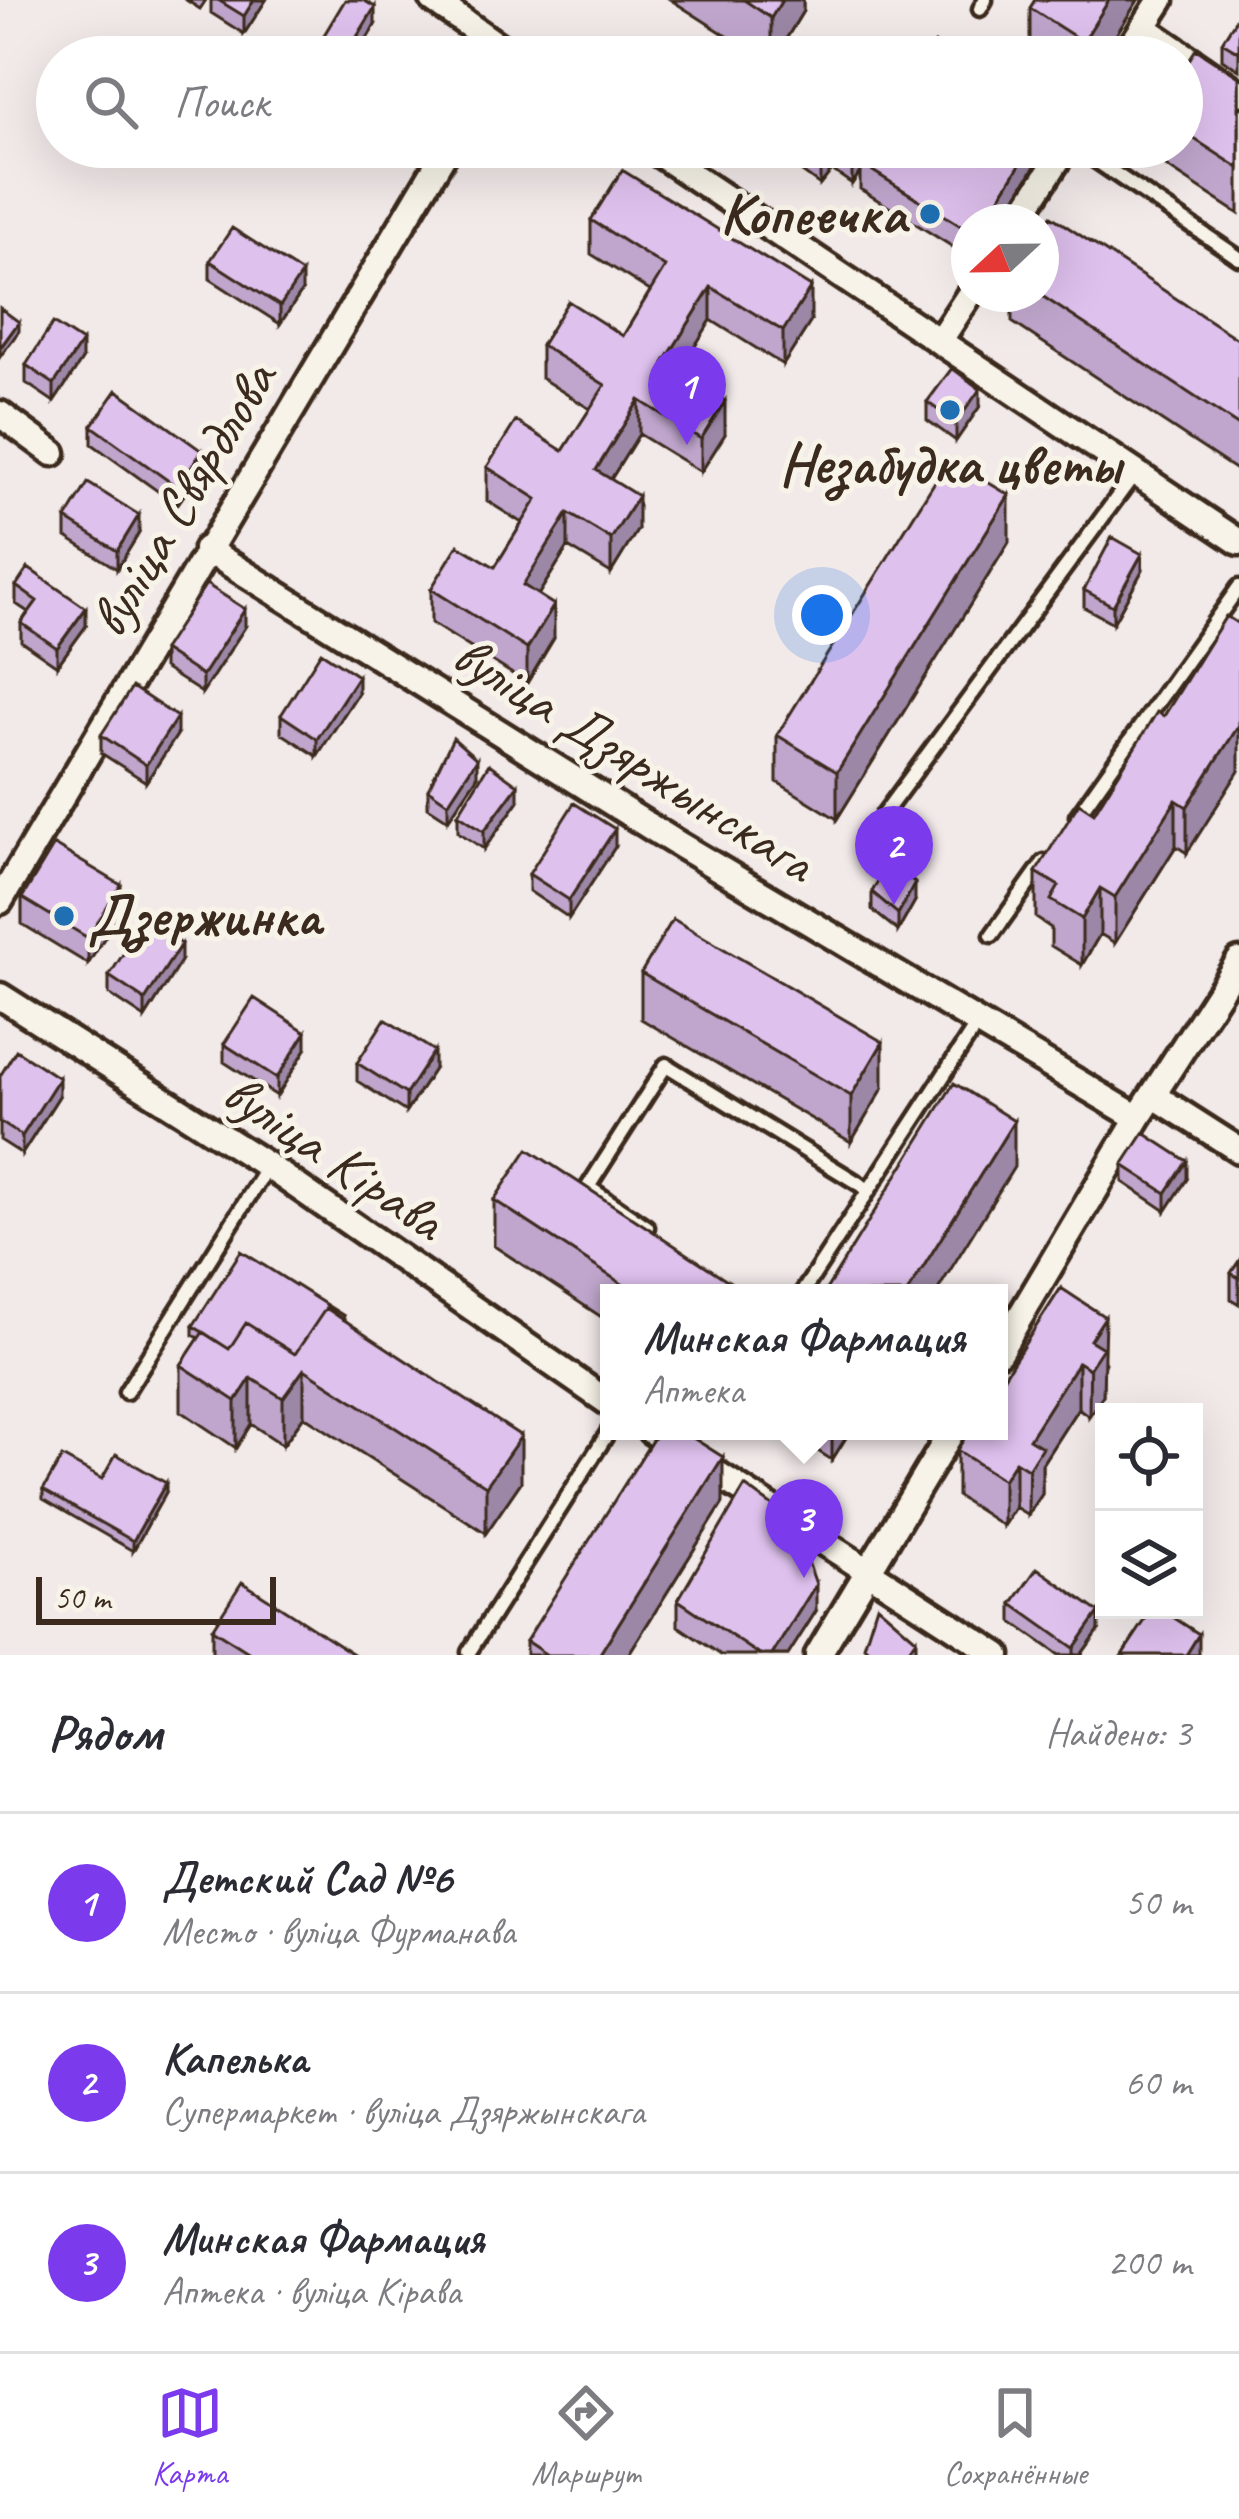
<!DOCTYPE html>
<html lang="ru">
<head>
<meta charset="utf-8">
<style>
  body { margin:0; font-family:Caveat,sans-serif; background:#f7f7f7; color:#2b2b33 }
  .controls { position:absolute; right:36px; bottom:36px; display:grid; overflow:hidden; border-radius:0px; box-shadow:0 12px 48px #0002 }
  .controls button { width:108px; height:108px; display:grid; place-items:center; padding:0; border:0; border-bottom:3px solid #e1e1e2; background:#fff; color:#2b2b33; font:60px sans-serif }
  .compass { position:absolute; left:951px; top:204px; width:108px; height:108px; border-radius:50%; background:#fff; box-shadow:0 12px 48px #0002; rotate:248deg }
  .scale { position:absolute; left:36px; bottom:30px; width:240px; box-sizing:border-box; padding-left:12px; border:6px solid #3b2a1e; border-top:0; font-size:33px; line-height:42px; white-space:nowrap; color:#3b2a1e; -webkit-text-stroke:9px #f7f3e8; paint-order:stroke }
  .you { position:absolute; left:822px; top:615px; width:42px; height:42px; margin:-30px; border:9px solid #fff; border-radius:50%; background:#1a73e8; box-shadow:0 0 0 18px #1a73e833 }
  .badge { display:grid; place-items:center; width:78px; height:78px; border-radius:50%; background:#7c3aed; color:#fff; font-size:39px; font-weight:700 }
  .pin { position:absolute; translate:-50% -99px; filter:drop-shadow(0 3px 6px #0008) }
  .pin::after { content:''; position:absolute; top:63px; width:42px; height:36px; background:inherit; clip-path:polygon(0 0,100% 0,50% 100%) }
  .popup { position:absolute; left:600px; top:1284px; width:408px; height:156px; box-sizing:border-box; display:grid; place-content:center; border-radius:0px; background:#fff; filter:drop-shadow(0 3px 9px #0005); font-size:39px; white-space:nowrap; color:#7c7c81 }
  .popup b { font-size:45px; color:#2b2b33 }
  .popup::after { content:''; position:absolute; left:50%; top:100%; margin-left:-24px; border:24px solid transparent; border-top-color:#fff }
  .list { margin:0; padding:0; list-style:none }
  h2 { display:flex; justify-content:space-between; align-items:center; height:156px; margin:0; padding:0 48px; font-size:51px }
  h2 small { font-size:39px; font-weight:400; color:#7c7c81 }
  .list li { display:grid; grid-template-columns:78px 1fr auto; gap:36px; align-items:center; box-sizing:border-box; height:180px; padding:0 48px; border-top:3px solid #e1e1e2 }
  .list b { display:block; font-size:45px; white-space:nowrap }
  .list p { margin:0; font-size:39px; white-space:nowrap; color:#7c7c81 }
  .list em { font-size:39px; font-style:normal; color:#7c7c81 }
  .icon { flex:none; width:66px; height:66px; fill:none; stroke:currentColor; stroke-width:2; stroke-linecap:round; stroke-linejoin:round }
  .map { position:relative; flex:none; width:1239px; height:1655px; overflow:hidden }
  .search { position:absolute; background:#fff; box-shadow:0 12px 48px #0002; left:36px; right:36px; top:36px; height:132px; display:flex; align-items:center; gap:30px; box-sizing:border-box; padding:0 42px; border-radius:66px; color:#7c7c81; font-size:45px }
  .sheet { height:696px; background:#fff }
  nav { display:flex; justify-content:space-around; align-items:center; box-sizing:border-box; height:168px; border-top:3px solid #e1e1e2; background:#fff; font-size:33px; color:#7c7c81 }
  nav a { display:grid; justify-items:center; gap:6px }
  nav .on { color:#7c3aed }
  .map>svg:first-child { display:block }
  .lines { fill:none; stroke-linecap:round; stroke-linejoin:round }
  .lane-casing { stroke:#3b2a1e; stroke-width:21 }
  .street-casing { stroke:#3b2a1e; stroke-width:33 }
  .lane { stroke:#f7f3e8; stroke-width:12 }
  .street { stroke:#f7f3e8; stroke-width:24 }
  .wall { fill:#c0a6cd; stroke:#3b2a1e; stroke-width:3 }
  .shaded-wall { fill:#9c87a7; stroke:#3b2a1e; stroke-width:3 }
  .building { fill:#dfc1ee; stroke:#3b2a1e; stroke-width:3 }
  .poi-dot { fill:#1f6fb2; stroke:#f7f3e8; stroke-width:4.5 }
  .labels { text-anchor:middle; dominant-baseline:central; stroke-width:10; stroke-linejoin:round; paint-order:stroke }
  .poi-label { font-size:57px; font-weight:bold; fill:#3b2a1e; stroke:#f7f3e8; text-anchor:end }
  .street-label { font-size:57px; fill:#3b2a1e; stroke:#f7f3e8 }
</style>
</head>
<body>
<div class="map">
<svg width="1239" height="1655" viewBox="0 0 1239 1655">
  <rect width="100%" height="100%" fill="#f2e9e9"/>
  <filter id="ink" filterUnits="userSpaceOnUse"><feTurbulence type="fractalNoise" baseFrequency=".00833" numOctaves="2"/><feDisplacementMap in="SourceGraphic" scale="24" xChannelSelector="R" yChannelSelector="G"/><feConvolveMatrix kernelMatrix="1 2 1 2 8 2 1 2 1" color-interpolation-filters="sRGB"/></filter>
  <g filter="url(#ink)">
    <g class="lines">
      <g class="lane-casing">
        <path id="lane" d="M980 9 985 0
          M1076 147 1239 258
          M883 815 1135 473
          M1077 816 1239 587
          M992 935 1044 862
          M647 1227 588 1187 666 1065 869 1190
          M802 1293 977 1024
          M126 1392 268 1166
          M469 1652 609 1431"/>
      </g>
      <g class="street-casing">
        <path id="street" d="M433 0 514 57
          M1143 27 1239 93
          M1124 57 1161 0
          M649 147 1239 542
          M1017 222 1066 147
          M940 340 970 294
          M0 414 53 453
          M206 549 673 841 1138 1118
          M0 901 448 147
          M0 996 268 1166 609 1403
          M1153 1095 1239 1150
          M999 1352 1138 1118 1239 961
          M651 1431 998 1655
          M818 1655 952 1431"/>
      </g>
      <use href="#lane" class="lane"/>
      <use href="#street" class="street"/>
    </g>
    <path class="wall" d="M186 0H206L200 9Z
      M211 0H266L244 34 211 13Z
      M671 0H803V11L775 57H760Z
      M1035 0H1138L1102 57H1034L1030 55V8Z
      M1239 14V70L1222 59V42Z
      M375 25 356 57H321V40Z
      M1182 71 1239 77V214L1155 159V147H1182Z
      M801 147H1047L1000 222H969V257L860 189V172L852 184 832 170 820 185 798 169V151Z
      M591 220 811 321 783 365 711 320 679 372 725 434 701 472 639 434 611 479 638 529 611 573 568 547 538 595 554 638 527 683 431 623V589L495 567 522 523 487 501V467L563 451 590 409 541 378V345L623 336 650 291 591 254Z
      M210 261 302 291 280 324 210 279Z
      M1012 294H1041L1239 340V472L1012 322Z
      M82 360 54 402 26 383V365Z
      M927 402 980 406 956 441 927 420Z
      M92 426 202 469 177 505 92 444Z
      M66 519 139 533 117 569 66 537Z
      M1009 542 837 819 777 782V735Z
      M1142 571 1113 623 1084 607V590Z
      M16 586 86 626 57 666 21 641V623L28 612 16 604Z
      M1226 616 1187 853 1176 846 1115 943 1100 934 1082 965 1051 946V928L1036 918V872L1094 813 1164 716Z
      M245 627 202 693 163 668V650Z
      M358 693 317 756 281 733V715Z
      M101 735H177L146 782 101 753Z
      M477 777 448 820 428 807V789Z
      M518 802 484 849 458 832V814Z
      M615 847 569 918 529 891V874Z
      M872 892 915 901 898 931 872 910Z
      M22 898 121 911 88 964 22 924Z
      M181 961 145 1018 109 994V976Z
      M641 973 883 1088 851 1142 641 1019Z
      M224 1044 306 1049 277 1096 224 1062Z
      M357 1063 434 1069 406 1112 357 1081Z
      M0 1076 59 1096 22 1154 0 1140Z
      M1123 1165 1187 1179 1166 1211 1123 1182Z
      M494 1200 733 1293H609V1322L494 1246Z
      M1239 1261V1304L1231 1299V1273Z
      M1061 1288 1105 1363 1103 1367V1395L1089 1416 1078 1408 1042 1464V1494L1028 1515 1015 1507 1003 1526 957 1496V1450Z
      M344 1319 521 1482 486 1533 304 1416 283 1445 251 1424 236 1448 181 1411V1365L199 1338 193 1335V1326Z
      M786 1431H850L832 1460Z
      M102 1479 166 1492 133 1551 43 1499V1490Z
      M723 1503 628 1655H526V1641Z
      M678 1600 816 1611 788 1655H721L678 1626Z
      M1012 1604 1099 1630 1081 1655H1059L1012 1622Z
      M212 1629 355 1655H212Z"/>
    <path class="shaded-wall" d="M254 0H266L244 34V16Z
      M782 0H803V11L775 57H771V18Z
      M1109 0H1138L1102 57H1083V42Z
      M375 7V25L356 57H346Z
      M866 147H870L860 163V172L852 184V166Z
      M1031 147H1047L1000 222H984Z
      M832 152V170L820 185V167Z
      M302 273V291L280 324V306Z
      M711 287V320L664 396V363Z
      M811 287V321L783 365V331Z
      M19 322V331L0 357V348Z
      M82 342V360L54 402V384Z
      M980 389V406L956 441V423Z
      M639 400V434L596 503V470Z
      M725 401V434L701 472V439Z
      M202 451V469L177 505V487Z
      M1009 495V542L837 819V772Z
      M638 496V529L611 573V539Z
      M568 513V547L523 619V585Z
      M139 515V533L117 569V551Z
      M1142 554V571L1113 623V606Z
      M554 605V638L527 683V649Z
      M86 608V626L57 666V648Z
      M245 609V627L202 693V676Z
      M358 676V693L317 756V739Z
      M177 717V735L146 782V765Z
      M1239 725V771L1187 853V807Z
      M477 759V777L448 820V803Z
      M518 785V802L484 849V831Z
      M1176 800V846L1115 943V897Z
      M615 829V847L569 918V900Z
      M915 883V901L898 931V914Z
      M121 885V911L88 964V938Z
      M1100 888V934L1082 965V919Z
      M181 944V961L145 1018V1000Z
      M306 1032V1049L277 1096V1078Z
      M883 1042V1088L851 1142V1096Z
      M434 1051V1069L406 1112V1094Z
      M59 1078V1096L22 1154V1136Z
      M1014 1121V1167L936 1293H907Z
      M1187 1161V1179L1166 1211V1193Z
      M1105 1317 1103 1395 1089 1416 1090 1340Z
      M1078 1362V1408L1042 1464V1494L1028 1515 1029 1439Z
      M304 1369V1416L283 1445V1398Z
      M251 1378V1424L236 1448V1401Z
      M832 1431H850L832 1460Z
      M521 1436V1482L486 1533V1486Z
      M723 1457V1503L628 1655H599Z
      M1015 1461V1507L1003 1526V1480Z
      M166 1483V1492L133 1551V1541Z
      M816 1584V1611L788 1655H772Z
      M1099 1612V1630L1081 1655H1074V1648Z
      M1199 1634V1655H1186Z
      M916 1639V1655H905Z"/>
    <path class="building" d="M218 0H254L244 16Z
      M345 0H363L375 7 346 55 321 40Z
      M744 0H782L771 18Z
      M1035 0H1109L1083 42 1030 8Z
      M1239 14V52L1222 42Z
      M935 43 958 57H926Z
      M1196 49 1239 77V168L1182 131V71Z
      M801 147H866L852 166 832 152 820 167 798 151Z
      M870 147H1031L984 222H969V231L860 163Z
      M622 170 811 287 783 331 711 287 664 363 725 401 701 439 639 400 596 470 638 496 611 539 568 513 523 585 554 605 527 649 431 589 458 545 495 567 537 499 487 467 516 421 563 451 605 385 541 345 568 301 623 336 665 267 591 220Z
      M1051 216 1239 340V426L1039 294H1041V231Z
      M232 228 302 273 280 306 210 261Z
      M0 308 19 322 0 348Z
      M53 323 82 342 54 384 26 365Z
      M952 368 980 389 956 423 927 402Z
      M117 390 202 451 177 487 92 426Z
      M949 459 1009 495 837 772 777 735Z
      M88 483 139 515 117 551 66 519Z
      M1112 537 1142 554 1113 606 1084 590Z
      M28 568 86 608 57 648 21 623 37 601 16 586Z
      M206 584 245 609 202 676 163 650Z
      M1226 616 1237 623 1239 620V725L1187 807 1176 800 1115 897 1100 888 1082 919 1051 900 1059 886 1036 872 1079 803 1094 813 1157 712 1164 716Z
      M321 652 358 676 317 739 281 715Z
      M132 687 177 717 146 765 101 735Z
      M453 738 477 759 448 803 428 789Z
      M489 764 518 785 484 831 458 814Z
      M574 803 615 829 569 900 529 874Z
      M54 845 121 885 88 938 22 898Z
      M890 859 915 883 898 914 872 892Z
      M673 919 883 1042 851 1096 641 973Z
      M145 920 181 944 145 1000 109 976Z
      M254 998 306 1032 277 1078 224 1044Z
      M385 1019 434 1051 406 1094 357 1063Z
      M16 1050 59 1078 22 1136 0 1122V1076Z
      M954 1083 1014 1121 907 1293H824Z
      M1144 1133 1187 1161 1166 1193 1123 1165Z
      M528 1149 733 1284 727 1293H636L494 1200Z
      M241 1251 344 1316 342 1319 326 1308 295 1354 246 1323 229 1349 193 1326Z
      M1239 1261V1278L1231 1273Z
      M1061 1288 1105 1317 1090 1340 1103 1348 1089 1369 1078 1362 1029 1439 1042 1447 1028 1469 1015 1461 1003 1480 957 1450 969 1431H999V1384Z
      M326 1308 521 1436 486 1486 304 1369 283 1398 251 1378 236 1401 181 1365 203 1332 229 1349 246 1323 295 1354Z
      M658 1431H682L723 1457 599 1655H547L526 1641Z
      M116 1454 166 1483 133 1541 43 1490 62 1457 102 1479Z
      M745 1486 793 1521 816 1584 772 1655H760L678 1600Z
      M1037 1568 1099 1612 1074 1648 1012 1604Z
      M242 1582 355 1655H253L212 1629Z
      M877 1605 916 1639 905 1655H874L864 1646Z
      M1152 1610H1162L1199 1634 1186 1655H1122Z"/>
  </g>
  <g class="poi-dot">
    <circle cx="930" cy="214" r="12"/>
    <circle cx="950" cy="410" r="12"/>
    <circle cx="64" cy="916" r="12"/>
  </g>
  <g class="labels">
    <g class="poi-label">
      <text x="906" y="214">Копеечка</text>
      <text x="950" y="464" text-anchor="middle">Незабудка цветы</text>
      <text x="88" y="916" text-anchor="start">Дзержинка</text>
    </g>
    <g class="street-label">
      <text transform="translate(182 499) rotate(-59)">вуліца Свярдлова</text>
      <text transform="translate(634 758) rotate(32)">вуліца Дзяржынскага</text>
      <text transform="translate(334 1156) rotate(34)">вуліца Кірава</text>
    </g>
  </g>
</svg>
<div class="controls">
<button><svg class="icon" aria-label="locate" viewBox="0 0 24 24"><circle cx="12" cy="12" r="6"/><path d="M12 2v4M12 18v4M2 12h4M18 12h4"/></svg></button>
<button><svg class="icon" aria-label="layers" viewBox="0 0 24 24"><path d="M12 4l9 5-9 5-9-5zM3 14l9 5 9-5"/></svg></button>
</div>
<svg class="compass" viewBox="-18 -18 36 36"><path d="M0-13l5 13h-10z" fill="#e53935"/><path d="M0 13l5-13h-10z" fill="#7c7c81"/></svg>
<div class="scale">50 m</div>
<div class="you"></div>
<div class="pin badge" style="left:687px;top:445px">1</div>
<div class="pin badge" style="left:894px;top:905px">2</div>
<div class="pin badge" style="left:804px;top:1578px">3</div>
<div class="popup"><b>Минская Фармация</b>Аптека</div>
<div class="search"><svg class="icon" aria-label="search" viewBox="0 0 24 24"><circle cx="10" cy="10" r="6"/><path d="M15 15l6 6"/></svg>Поиск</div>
</div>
<section class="sheet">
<h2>Рядом<small>Найдено: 3</small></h2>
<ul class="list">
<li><span class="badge">1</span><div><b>Детский Сад №6</b><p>Место · вуліца Фурманава</p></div><em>50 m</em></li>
<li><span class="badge">2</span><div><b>Капелька</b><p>Супермаркет · вуліца Дзяржынскага</p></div><em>60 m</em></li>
<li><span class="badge">3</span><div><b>Минская Фармация</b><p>Аптека · вуліца Кірава</p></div><em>200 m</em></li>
</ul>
</section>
<nav>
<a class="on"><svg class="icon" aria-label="map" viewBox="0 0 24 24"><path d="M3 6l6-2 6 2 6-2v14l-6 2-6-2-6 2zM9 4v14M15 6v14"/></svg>Карта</a>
<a><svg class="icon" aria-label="directions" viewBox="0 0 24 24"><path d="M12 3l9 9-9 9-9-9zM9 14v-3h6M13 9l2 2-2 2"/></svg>Маршрут</a>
<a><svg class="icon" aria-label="saved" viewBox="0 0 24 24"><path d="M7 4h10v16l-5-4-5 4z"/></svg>Сохранённые</a>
</nav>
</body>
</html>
